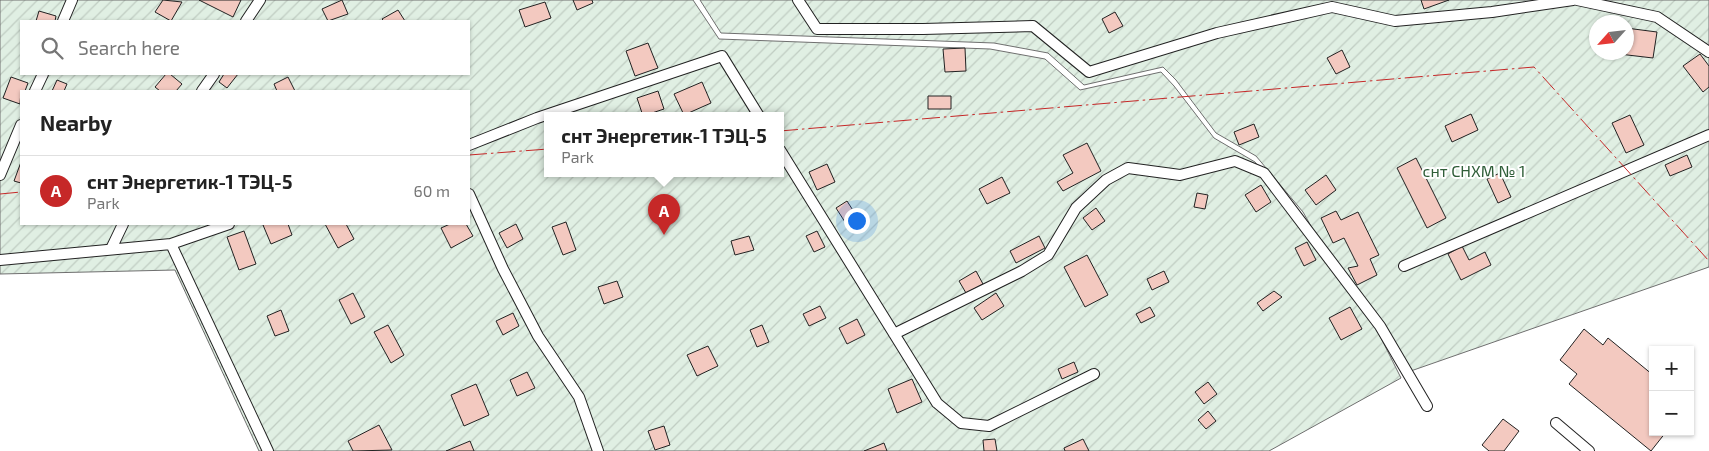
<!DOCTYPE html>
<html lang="en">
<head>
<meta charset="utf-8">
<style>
  body { margin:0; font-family:"Exo 2",sans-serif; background:#f2f2f2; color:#222 }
  .controls { position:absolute; right:15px; bottom:15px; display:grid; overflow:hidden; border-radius:0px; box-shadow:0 1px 4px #0004 }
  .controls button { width:45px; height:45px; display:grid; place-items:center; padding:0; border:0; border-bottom:1px solid #e0e0e0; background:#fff; color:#222; font:25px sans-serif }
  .compass { position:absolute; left:1589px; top:15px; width:45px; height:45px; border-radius:50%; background:#fff; box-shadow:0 1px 4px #0004; rotate:243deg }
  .you { position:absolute; left:856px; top:220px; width:18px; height:18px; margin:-12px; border:4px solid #fff; border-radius:50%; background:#1a73e8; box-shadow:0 0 0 8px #1a73e833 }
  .badge { display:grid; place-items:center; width:32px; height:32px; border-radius:50%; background:#c62828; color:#fff; font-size:16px; font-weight:700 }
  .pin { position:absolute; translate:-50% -41px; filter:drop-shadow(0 1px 2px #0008) }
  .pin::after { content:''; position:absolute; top:26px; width:18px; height:15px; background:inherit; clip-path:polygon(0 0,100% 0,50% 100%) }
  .popup { position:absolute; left:544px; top:112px; width:240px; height:65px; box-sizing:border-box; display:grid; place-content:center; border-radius:0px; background:#fff; filter:drop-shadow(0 1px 4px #0005); font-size:16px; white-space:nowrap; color:#767676 }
  .popup b { font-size:19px; color:#222 }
  .popup::after { content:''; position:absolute; left:50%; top:100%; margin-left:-10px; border:10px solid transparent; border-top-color:#fff }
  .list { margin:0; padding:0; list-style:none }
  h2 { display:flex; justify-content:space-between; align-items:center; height:65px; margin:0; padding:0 20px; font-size:21px }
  h2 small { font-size:16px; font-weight:400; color:#767676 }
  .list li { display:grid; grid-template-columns:32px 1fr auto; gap:15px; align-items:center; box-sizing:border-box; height:70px; padding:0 20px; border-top:1px solid #e0e0e0 }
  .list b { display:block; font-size:19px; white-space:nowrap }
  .list p { margin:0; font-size:16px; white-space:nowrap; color:#767676 }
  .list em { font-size:16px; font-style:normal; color:#767676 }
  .icon { flex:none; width:28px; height:28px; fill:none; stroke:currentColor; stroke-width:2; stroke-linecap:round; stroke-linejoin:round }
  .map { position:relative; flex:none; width:1709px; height:451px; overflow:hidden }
  .search { position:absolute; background:#fff; box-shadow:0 1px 4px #0004; left:20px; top:20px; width:450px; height:55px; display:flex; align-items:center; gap:12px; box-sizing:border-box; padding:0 18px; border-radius:0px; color:#767676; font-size:19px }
  .panel { position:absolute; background:#fff; box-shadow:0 1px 4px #0004; left:20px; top:90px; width:450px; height:135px; border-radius:0px }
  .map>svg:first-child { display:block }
  .garden { fill:url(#garden-furrows); stroke:#6f6f6f; fill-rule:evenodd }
  .building { fill:#f3c9c0; stroke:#222 }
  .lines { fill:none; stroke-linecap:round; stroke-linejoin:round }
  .lane-casing { stroke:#222; stroke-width:12 }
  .lane { stroke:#fff; stroke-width:10 }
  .power { stroke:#c62828; stroke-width:1; stroke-dasharray:18 4 2.5 4; stroke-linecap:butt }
  .labels { text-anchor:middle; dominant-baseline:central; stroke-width:4; stroke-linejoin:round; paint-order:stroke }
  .park-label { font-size:16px; fill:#2f5e38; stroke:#fff }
</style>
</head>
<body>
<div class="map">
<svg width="1709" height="451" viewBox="0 0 1709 451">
  <defs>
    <pattern id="garden-furrows" width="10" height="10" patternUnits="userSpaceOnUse" patternTransform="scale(1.25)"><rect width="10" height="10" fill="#e0efe3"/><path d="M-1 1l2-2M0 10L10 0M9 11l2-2" fill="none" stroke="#c0cdc2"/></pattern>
  </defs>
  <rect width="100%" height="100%" fill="#fff"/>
  <path class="garden" d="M0 0H693L719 39 990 49 1045 59 1080 90 1161 72 1174 86 1214 138 1255 162 1301 217 1328 256 1303 212 1256 156 1216 133 1176 80 1163 67 1084 85 1048 53 994 43 721 33 700 0H1709V267L1405 373 1377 330 1401 378 1269 451H259L175 270 0 274ZM21 21H469V74H21ZM1596 22H1626V52H1596ZM21 91H469V224H21ZM548 116H780V174H548Z"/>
  <path class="building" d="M163 0 182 2 171 21 155 12Z
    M199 0H241L233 17Z
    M342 0 348 14 328 21 322 9Z
    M573 0H592L593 3 577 10Z
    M1421 0H1449L1424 9Z
    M545 2 551 18 525 27 519 10Z
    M398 10 405 21H384L382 19Z
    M39 11 56 16 55 21H36Z
    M1115 12 1123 26 1109 33 1102 19Z
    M1626 28 1657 32 1653 58 1619 54 1626 52Z
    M648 43 658 68 635 76 626 51Z
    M965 48 966 71 945 72 943 49Z
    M1342 50 1350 67 1336 74 1327 58Z
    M1700 54 1709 66V87L1703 92 1683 66Z
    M166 74H170L182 84 176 91H160L155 87Z
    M224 74H238L227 88 219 82Z
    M11 77 28 83 25 91H21L20 104 3 98Z
    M288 77 295 91H277L274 84Z
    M57 80 67 84 64 91H52Z
    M702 82 711 103 684 115 674 94Z
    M658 91 664 109 643 116 637 98Z
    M928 96H951V109H928Z
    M1471 114 1478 130 1452 142 1445 126Z
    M1630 115 1644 145 1626 153 1612 123Z
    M1254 124 1259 137 1239 145 1234 132Z
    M1087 143 1101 171 1063 191 1057 182 1073 173 1063 155Z
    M1687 155 1692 167 1670 176 1665 165Z
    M1416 158 1446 218 1427 228 1397 168Z
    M21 162V183L14 181Z
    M827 164 835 182 817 190 809 172Z
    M1500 173 1511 197 1498 203 1487 179Z
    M1326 175 1336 190 1316 205 1305 190Z
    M1002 177 1010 193 987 204 979 189Z
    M1261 185 1271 202 1256 212 1245 195Z
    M1197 193 1208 195 1205 209 1194 207Z
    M847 201 856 215 845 222 836 208Z
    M1096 208 1105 221 1092 230 1083 218Z
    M1336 211 1341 220 1358 212 1379 255 1370 259 1377 275 1357 285 1348 268 1358 266 1344 238 1333 243 1321 218Z
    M566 222 576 250 563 255 552 227Z
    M266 224H288L292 235 271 244 263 225Z
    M325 224H346L354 239 338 248Z
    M450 224H466L473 236 451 248 441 228Z
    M516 224 523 239 507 248 499 233Z
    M244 231 256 264 239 270 227 237Z
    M817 231 825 247 814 252 806 236Z
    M749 236 754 250 735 255 731 241Z
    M1039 236 1045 248 1016 263 1010 251Z
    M1307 242 1316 260 1304 266 1295 248Z
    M1462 246 1469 260 1485 252 1491 265 1461 280 1448 254Z
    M1087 255 1108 295 1085 307 1064 267Z
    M976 271 983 284 966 293 959 281Z
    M1164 271 1169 282 1152 290 1147 279Z
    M617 281 623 297 604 304 598 287Z
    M1274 291 1282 297 1263 311 1257 303Z
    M353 293 365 317 351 324 339 300Z
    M996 293 1004 306 982 320 974 308Z
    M820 306 826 318 809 326 803 314Z
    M1150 307 1155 316 1141 323 1136 314Z
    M1350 307 1362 329 1341 340 1329 318Z
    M281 310 289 331 275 336 267 316Z
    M513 313 519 326 503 335 496 321Z
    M857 319 865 335 847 344 839 328Z
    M388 325 404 355 391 363 374 332Z
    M762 325 769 342 757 347 750 330Z
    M1584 329 1603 345 1608 338 1653 375V432H1666L1651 451 1569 384 1577 374 1560 360Z
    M708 346 718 366 697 376 687 355Z
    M1074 362 1078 372 1062 379 1058 369Z
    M527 372 535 388 517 396 510 380Z
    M912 379 922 402 897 413 888 389Z
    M1208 382 1217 394 1204 404 1195 392Z
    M476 384 489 415 464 426 451 395Z
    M1208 411 1216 421 1206 429 1198 420Z
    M1503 419 1519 431 1504 451H1489L1482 445Z
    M379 425 392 450 353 451 348 441Z
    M664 426 670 445 655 450 648 431Z
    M995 439 997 451H984L983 440Z
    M1083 439 1089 451H1065L1064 448Z
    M470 441 474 451H446Z
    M884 443 887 451H864Z"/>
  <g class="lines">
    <g class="lane-casing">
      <path id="lane" d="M798 0 817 29H923L1033 26 1089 72 1217 33 1332 7 1395 21 1492 12 1573 0
        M1577 0 1657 17 1709 52
        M63 21 72 0
        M246 21 260 0
        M35 91 43 74
        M202 91 214 74
        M469 145 537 118 722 56 759 116
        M780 150 937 403 961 423 989 426 1094 374
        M0 175 21 125
        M469 194 503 269 538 336 579 397 598 451
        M171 244 268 451
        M111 249 123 224
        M0 260 171 244 229 224
        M1404 266 1709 135
        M894 334 1022 271 1048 255 1076 208 1106 180 1128 168 1180 175 1235 161 1264 173 1380 326 1427 406
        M1556 423 1589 451"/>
    </g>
    <use href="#lane" class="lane"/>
    <path class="power" d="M780 131 1534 67 1709 261
      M469 155 548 149
      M0 194 21 192"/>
  </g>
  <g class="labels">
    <g class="park-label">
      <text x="1474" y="170">снт СНХМ № 1</text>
    </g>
  </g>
</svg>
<div class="controls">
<button>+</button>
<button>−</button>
</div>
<svg class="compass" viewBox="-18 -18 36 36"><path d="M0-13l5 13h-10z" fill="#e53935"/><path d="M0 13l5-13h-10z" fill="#767676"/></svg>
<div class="you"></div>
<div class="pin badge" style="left:664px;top:235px">A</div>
<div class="popup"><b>снт Энергетик-1 ТЭЦ-5</b>Park</div>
<div class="search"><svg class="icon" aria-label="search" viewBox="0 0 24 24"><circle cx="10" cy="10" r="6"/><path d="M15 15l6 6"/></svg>Search here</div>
<section class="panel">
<h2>Nearby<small></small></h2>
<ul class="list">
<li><span class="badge">A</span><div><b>снт Энергетик-1 ТЭЦ-5</b><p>Park</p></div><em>60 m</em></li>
</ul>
</section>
</div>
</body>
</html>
